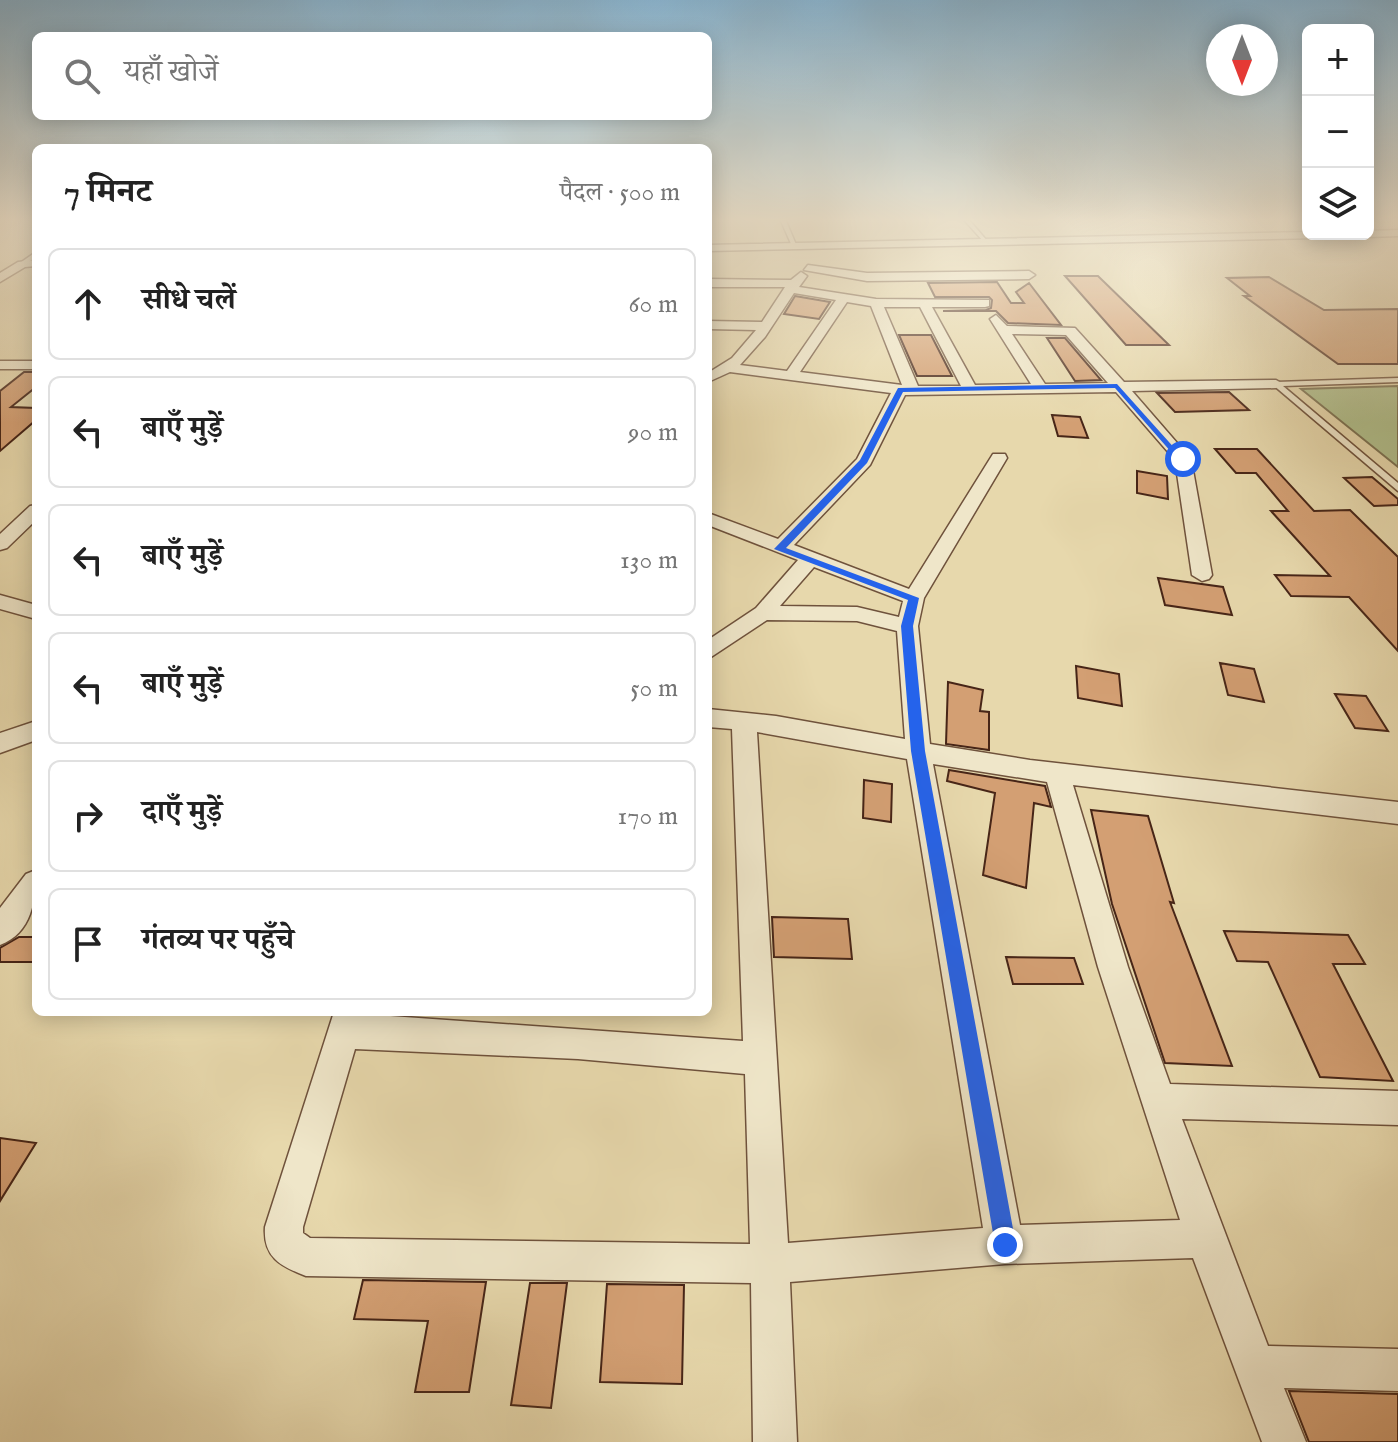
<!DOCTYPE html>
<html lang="hi">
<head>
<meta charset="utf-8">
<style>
  body { margin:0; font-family:"IM FELL English","Noto Serif Devanagari",serif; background:#f6f6f6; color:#222 }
  .controls { position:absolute; right:24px; top:24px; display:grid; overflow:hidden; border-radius:12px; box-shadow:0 4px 20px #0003 }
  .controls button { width:72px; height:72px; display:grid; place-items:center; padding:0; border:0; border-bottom:2px solid #e0e0e0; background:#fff; color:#222; font:40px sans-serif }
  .compass { position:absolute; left:1206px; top:24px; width:72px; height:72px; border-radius:50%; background:#fff; box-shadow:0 4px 20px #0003; rotate:180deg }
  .stop { position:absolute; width:24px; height:24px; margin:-18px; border:6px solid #2563eb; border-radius:50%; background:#fff }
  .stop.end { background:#2563eb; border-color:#fff; box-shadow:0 2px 8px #0008 }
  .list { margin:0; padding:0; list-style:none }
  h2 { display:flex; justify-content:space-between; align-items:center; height:104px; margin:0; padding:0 32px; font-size:34px }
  h2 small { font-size:26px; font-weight:400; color:#767676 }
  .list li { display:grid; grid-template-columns:52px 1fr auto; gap:24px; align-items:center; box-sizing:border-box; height:112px; margin:0 16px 16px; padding:0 16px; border:2px solid #e0e0e0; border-radius:12px }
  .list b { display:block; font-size:30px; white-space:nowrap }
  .list em { font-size:26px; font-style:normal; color:#767676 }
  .icon { flex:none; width:44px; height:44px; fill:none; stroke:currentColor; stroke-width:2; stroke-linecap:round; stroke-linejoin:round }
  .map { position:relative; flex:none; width:1398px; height:1442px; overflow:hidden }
  .search { position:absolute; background:#fff; box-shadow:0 4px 20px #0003; left:32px; top:32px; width:680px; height:88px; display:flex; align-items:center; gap:20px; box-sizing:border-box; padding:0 28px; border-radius:12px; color:#767676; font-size:30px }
  .panel { position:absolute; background:#fff; box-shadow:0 4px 20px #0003; left:32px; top:144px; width:680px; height:872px; border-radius:12px }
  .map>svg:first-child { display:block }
  .green { fill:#b1c08d; stroke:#7c7252; stroke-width:2 }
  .building { fill:#d39f73; stroke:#472517; stroke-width:2 }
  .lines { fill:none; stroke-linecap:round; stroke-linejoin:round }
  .lane-casing { stroke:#6f523c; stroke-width:3 }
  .street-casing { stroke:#6f523c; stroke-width:3 }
  .lane { fill:#efe6c9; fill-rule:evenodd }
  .street { fill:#efe6c9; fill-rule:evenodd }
  .route { fill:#2563eb }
</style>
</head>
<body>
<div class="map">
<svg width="1398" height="1442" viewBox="0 0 1398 1442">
  <rect width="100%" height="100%" fill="#e7d8ac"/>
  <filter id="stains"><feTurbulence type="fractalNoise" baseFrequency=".0025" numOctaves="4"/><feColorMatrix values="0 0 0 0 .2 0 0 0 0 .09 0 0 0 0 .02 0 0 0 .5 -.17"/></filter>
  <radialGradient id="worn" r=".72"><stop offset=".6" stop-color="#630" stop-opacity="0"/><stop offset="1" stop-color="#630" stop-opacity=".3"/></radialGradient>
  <path class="green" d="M1398 386V467L1301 389Z"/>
  <path class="building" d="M1065 276H1098L1169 345H1126Z
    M1269 277 1324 310 1398 309V364H1338L1244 296H1250L1227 278Z
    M997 282 1011 303H1024L1016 292 1029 283 1061 325 1008 323 996 311H943L986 310 991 308 992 300 989 297H935L928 283Z
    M795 296 830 302 819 319 784 314Z
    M899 335H931L952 376H917Z
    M1047 338H1065L1101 380 1075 381Z
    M24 372H36V387L11 407 36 408V420L0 451V391Z
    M1229 392 1249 410 1175 412 1157 393Z
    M1052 415 1080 417 1088 438 1058 436Z
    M1215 449H1257L1314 511 1350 510 1398 557V651L1349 597 1291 596 1275 575 1330 576 1271 511H1288L1256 473H1236Z
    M1137 471 1167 476 1168 499 1137 493Z
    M1372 477 1398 499V505L1374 506 1344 478Z
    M1158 578 1223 587 1232 615 1165 605Z
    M1220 663 1254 669 1264 702 1228 695Z
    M1076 666 1119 674 1122 706 1078 698Z
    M948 682 983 690 980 711 989 712V750L946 744Z
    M1335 694 1366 696 1388 731 1355 728Z
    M949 770 1045 786 1051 807 1034 803 1026 888 983 875 995 793 947 781Z
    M864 780 892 784 891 822 863 818Z
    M1091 810 1148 816 1174 903 1170 902 1232 1066 1165 1063 1112 904Z
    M772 917 848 919 852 959 774 957Z
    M1224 931 1348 935 1365 964H1333L1393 1081 1320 1077 1268 962 1237 961Z
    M19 937H36V962H0V948Z
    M1006 957 1074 958 1083 984H1013Z
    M0 1138 36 1143 0 1201Z
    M363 1280 486 1282 469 1392H415L428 1321 354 1319Z
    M530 1283H567L551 1408 511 1405Z
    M607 1284 684 1285 682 1384 600 1382Z
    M1289 1391 1398 1394V1442H1309Z"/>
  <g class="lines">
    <g class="lane-casing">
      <path id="lane" d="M781 221H786L797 247 792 246Z
        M965 221H970L988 242H984Z
        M36 252V257L24 265H20V263Z
        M1398 378V382L1283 386 1398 483V491L1272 384 1276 382Z"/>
    </g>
    <g class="street-casing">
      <path id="street" d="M1398 230V236L1368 237 708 251V245L1308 232 1368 234V231Z
        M36 260V266L25 267 0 282V273L18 262Z
        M808 265 867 273 1029 271 1035 275 1029 279 867 281 804 270Z
        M801 272 807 276 799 287 876 299 989 300V306L985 307H932L975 385 1031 384 990 319 996 315 1007 326 1075 328 1124 382 1276 380 1283 384 1276 388 1132 391 1191 459 1212 575 1209 579 1202 581 1192 575 1175 460 1116 392 905 395 870 465 794 545 909 589 993 454H1005L1007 458 924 598 918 626 930 744 1030 760 1398 802V824L1073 785 1128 967 1170 1084 1398 1091V1125L1182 1119 1268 1346 1398 1349V1391L1284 1388 1306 1442H1262L1193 1258 1005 1264 790 1282 797 1442H753L751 1283 306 1276C280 1266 263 1257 265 1227L334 1012 743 1041 732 729 708 727V709L776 716 905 739 897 631 857 621 767 620 708 659V640L756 608 798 560 708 525V513L778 539 857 459 891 393 730 372 708 382V373L732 358 756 330 708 329V321L762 322 785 287H708V279L791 280ZM794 293 836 300 787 371 740 365 765 337ZM847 302 871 306 902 385 800 372ZM884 307H920L961 386H918ZM1012 334 1066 335 1108 383 1045 384ZM814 567 903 601 899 617 857 607 780 606ZM757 732 907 759 983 1228 788 1243ZM933 764 1047 782 1098 967 1180 1220 1020 1225ZM355 1049 578 1059 745 1074 750 1244 310 1238 303 1233V1227Z
        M0 361H36V369H0Z
        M36 505V520L7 548 0 550V534L30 506Z
        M0 595 36 605V619L0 609Z
        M36 721V740L0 753V733Z
        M36 870C36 900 32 933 0 945V908L26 874Z"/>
    </g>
    <use href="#lane" class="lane"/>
    <use href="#street" class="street"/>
  </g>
  <linearGradient id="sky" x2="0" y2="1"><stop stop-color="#89b6d3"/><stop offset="0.52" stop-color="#f4edda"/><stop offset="1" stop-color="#f4edda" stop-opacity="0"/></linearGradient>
  <rect width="1398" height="423" fill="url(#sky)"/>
  <path class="route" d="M1117 384 1186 461H1179L1115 388 903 392 867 463 786 548 919 598 913 626 925 751 1016 1245 1013 1252 1005 1255 998 1252 995 1245 911 751 901 626 908 600 774 549 860 460 898 388Z"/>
  <rect width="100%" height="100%" filter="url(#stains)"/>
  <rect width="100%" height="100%" fill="url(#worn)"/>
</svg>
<div class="controls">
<button>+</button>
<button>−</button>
<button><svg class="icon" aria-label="layers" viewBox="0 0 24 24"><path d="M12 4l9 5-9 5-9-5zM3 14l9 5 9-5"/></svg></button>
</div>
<svg class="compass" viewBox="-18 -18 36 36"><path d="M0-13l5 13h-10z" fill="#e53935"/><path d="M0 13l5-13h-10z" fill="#767676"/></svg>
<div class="stop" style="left:1183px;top:459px"></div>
<div class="stop end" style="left:1005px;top:1245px"></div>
<div class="search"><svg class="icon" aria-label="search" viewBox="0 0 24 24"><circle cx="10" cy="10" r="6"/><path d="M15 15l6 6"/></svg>यहाँ खोजें</div>
<section class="panel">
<h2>7 मिनट<small>पैदल · 500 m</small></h2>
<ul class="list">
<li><svg class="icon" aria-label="ahead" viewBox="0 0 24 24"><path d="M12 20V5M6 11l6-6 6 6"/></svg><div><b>सीधे चलें</b></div><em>60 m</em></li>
<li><svg class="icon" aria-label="left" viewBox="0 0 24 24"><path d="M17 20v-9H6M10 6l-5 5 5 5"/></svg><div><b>बाएँ मुड़ें</b></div><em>90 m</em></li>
<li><svg class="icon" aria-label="left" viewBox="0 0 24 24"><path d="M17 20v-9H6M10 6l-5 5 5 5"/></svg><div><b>बाएँ मुड़ें</b></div><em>130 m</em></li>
<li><svg class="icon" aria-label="left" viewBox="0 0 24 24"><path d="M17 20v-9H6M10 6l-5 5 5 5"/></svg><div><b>बाएँ मुड़ें</b></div><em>50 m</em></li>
<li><svg class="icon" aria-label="right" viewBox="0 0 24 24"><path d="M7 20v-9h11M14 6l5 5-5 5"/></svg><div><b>दाएँ मुड़ें</b></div><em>170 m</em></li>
<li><svg class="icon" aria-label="arrive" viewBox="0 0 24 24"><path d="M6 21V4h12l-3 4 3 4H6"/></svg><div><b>गंतव्य पर पहुँचे</b></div></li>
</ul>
</section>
</div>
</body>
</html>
